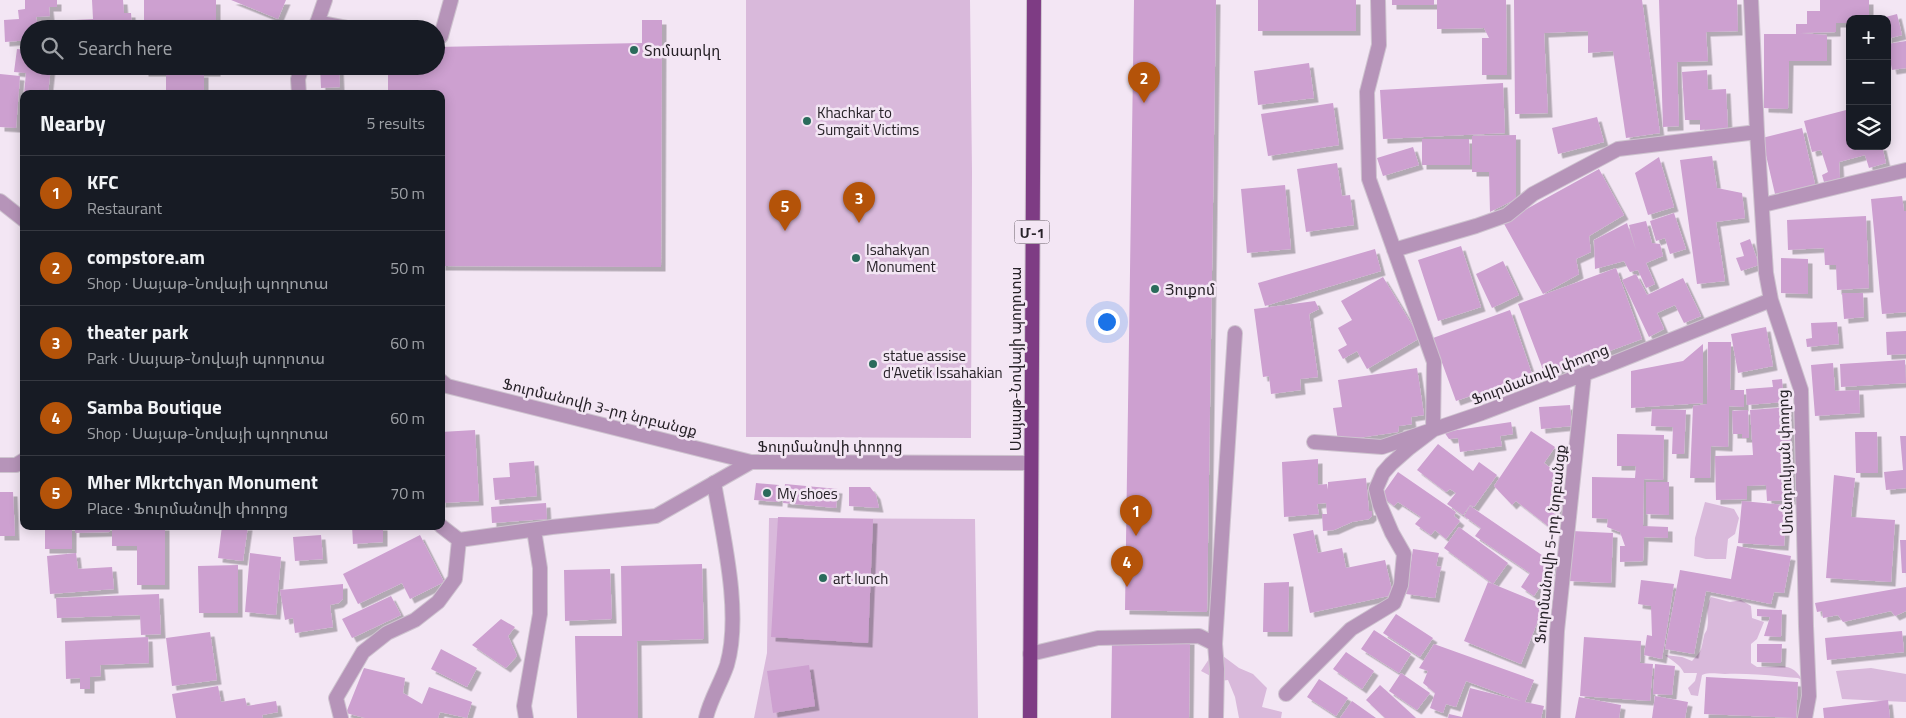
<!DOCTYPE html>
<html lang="en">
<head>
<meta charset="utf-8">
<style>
  body { margin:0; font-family:"Titillium Web","Noto Sans Armenian",sans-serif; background:#20242c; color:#f1f3f6 }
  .controls { position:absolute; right:15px; top:15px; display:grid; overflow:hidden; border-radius:10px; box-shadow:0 2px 12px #0003 }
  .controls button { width:45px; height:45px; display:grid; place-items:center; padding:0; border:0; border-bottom:1px solid #363941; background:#171b24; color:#f1f3f6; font:25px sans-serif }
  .you { position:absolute; left:1106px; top:321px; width:18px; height:18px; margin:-12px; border:4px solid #fff; border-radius:50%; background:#1a73e8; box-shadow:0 0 0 8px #1a73e833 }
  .badge { display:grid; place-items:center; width:32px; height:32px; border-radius:50%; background:#b45309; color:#fff; font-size:16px; font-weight:700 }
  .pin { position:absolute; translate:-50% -41px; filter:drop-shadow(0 1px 2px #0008) }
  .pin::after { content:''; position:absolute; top:26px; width:18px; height:15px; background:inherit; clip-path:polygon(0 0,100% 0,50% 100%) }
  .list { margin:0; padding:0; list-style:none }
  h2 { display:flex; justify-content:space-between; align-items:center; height:65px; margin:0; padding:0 20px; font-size:21px }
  h2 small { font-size:16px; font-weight:400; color:#9ea1a6 }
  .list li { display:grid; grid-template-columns:32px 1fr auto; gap:15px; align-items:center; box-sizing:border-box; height:75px; padding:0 20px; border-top:1px solid #363941 }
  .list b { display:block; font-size:19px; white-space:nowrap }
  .list p { margin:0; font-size:16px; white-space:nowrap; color:#9ea1a6 }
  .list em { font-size:16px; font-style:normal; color:#9ea1a6 }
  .icon { flex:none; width:28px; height:28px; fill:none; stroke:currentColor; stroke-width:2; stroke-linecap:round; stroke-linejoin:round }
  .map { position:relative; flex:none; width:1906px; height:718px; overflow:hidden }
  .search { position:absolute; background:#171b24; box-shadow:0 2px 12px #0003; left:20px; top:20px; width:425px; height:55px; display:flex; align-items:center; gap:12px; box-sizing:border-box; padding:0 18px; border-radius:28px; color:#9ea1a6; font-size:19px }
  .panel { position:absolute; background:#171b24; box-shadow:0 2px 12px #0003; left:20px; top:90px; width:425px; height:440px; border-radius:10px }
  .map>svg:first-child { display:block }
  .green { fill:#d9b9db }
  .building { fill:#cda0d0; filter:url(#shadow) }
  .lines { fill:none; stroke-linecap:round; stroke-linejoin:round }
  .service-casing { stroke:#cec3cf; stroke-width:16 }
  .minor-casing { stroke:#cec3cf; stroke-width:16 }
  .trunk-casing { stroke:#cec3cf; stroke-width:16 }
  .service { stroke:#b694b9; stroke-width:14 }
  .minor { stroke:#b694b9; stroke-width:14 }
  .trunk { stroke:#7e3c84; stroke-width:14 }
  .poi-dot { fill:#2a6b5b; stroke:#f3e6f4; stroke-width:2 }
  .labels { text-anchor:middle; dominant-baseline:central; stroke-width:5; stroke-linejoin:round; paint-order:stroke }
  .shield { fill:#f3e6f4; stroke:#645d65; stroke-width:1 }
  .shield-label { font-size:14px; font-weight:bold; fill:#272228 }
  .poi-label { font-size:15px; fill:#272228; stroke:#f3e6f4; text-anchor:start }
  .street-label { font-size:15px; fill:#272228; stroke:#f3e6f4 }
</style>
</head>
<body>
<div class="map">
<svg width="1906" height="718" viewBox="0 0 1906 718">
  <defs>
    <filter id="shadow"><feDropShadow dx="4.5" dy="4.5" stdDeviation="0" flood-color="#0004"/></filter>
  </defs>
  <rect width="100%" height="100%" fill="#f3e6f4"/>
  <path class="green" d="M746 0H970L972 172 971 438 746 437Z
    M1705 502 1734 509 1739 518 1735 534 1728 539 1726 559H1706L1694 556 1695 538Z
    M769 518 975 519 978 718H754L767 653Z
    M1711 597 1730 602 1741 600 1751 606 1752 618 1764 622 1757 639 1751 644V663L1757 667C1775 668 1792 660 1802 680L1798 678C1774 676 1750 673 1725 674 1716 674 1710 672 1702 675L1698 696 1691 695 1688 688 1695 681 1697 673H1684C1680 664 1672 661 1665 655L1682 657 1692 661C1703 650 1701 649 1704 636 1704 633 1707 631 1707 629 1710 616 1704 610 1711 597Z
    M1215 650 1239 668 1253 674 1267 688 1262 707 1282 712 1281 718H1239L1235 697 1228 680 1220 681 1201 671Z
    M1871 668 1906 674V702L1842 699 1836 671Z"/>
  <path class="building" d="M25 0H57V7H49L50 16 36 17 37 22 93 19 92 0H123L124 13H131L132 26H124V29H29V40L5 42 4 20 19 19 18 10 25 9Z
    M144 0H216V29H144Z
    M231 0H286L278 19Z
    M1134 0H1216L1207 612 1125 610Z
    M1258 0H1356V31H1258Z
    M1392 0H1434V5H1392Z
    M1437 0H1506L1507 75H1482V38H1489L1484 28 1437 29Z
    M1514 0H1642L1660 133 1626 138 1613 51 1588 53V31L1544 33 1548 113 1515 114Z
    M1659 0H1737L1738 31 1706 32 1708 61 1677 62 1679 126 1663 127Z
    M1820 0H1869V19H1850V23H1836V32L1800 33 1827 35V61H1789L1788 109 1764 108V34H1796V24H1807V11H1820Z
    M1897 14 1902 35 1887 39V19L1882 18Z
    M642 20H662L661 267 441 266V94H388V66H436V47L642 43Z
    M1906 41V68L1892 70 1887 44Z
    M17 49 29 50V66H51L48 94H24L26 73 14 72Z
    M1309 63 1314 98 1258 105 1254 71Z
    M144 66H216V72H144Z
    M320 66H339L340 87 321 88Z
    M1707 70 1708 90 1726 89 1728 128 1700 130V120H1685L1682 72Z
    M204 73V94H166V74Z
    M0 74 20 76 16 128 0 127Z
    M1503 83 1505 133 1383 139 1380 90Z
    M1333 103 1339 145 1268 156 1261 114Z
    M22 105H24V132H20Z
    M1850 109V146H1882L1886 163 1869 168 1865 155 1839 162 1840 178 1824 182 1822 175 1828 172 1821 150 1812 152 1804 121Z
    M1597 117 1604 142 1558 154 1552 128Z
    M1802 128 1815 184 1775 194 1762 138Z
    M1516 135V199L1490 212 1489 172H1472V136Z
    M1422 139H1469L1470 165H1422Z
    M1413 147 1419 165 1383 176 1377 158Z
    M1712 156 1717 188 1742 193 1745 218 1716 222 1725 281 1697 284 1680 160Z
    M1659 157 1674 207 1648 215 1635 173Z
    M1337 163 1342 196 1350 195 1354 225 1306 232 1297 169Z
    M1599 169 1624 215 1589 236 1591 252 1576 259 1579 274 1543 294 1503 222Z
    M1285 185 1291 249 1247 253 1241 189Z
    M1902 196 1904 211H1906V312L1882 314 1871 199Z
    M1674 213 1686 249 1670 254 1665 238 1656 241 1650 221Z
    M1866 216 1869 288 1837 290 1836 265H1825L1824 248 1788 250 1787 220Z
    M1646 221 1652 243 1660 244 1663 256 1646 263 1655 284 1646 288 1638 270 1630 272 1624 261 1595 269 1594 240 1627 223 1636 250 1629 225Z
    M1750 239 1759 265 1741 271 1736 258 1744 256 1740 243Z
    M1461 246 1481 307 1438 321 1418 260Z
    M1375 249 1381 271 1265 306 1258 283Z
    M1781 258 1808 259V294L1781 293Z
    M1503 261 1519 295 1492 308 1476 274Z
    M1616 268 1642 339 1545 375 1518 304Z
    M1636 274 1647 295 1683 278 1701 316 1684 323 1675 305 1657 313 1664 329 1649 337 1622 280Z
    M1383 277 1420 338 1367 369 1357 351 1343 359 1338 350 1347 345 1338 328 1352 320 1341 301Z
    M1842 293H1863L1864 317 1844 319Z
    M21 295H24V427H21Z
    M1315 301 1319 309 1309 314 1318 377 1300 379 1301 390 1271 394 1269 376 1263 377 1254 309Z
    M1510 310 1532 374 1456 401 1433 338Z
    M1837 322 1839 344 1807 347 1806 339 1812 338 1811 323Z
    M1766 327 1773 366 1738 373 1731 334Z
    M1906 331V354L1887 355 1886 332Z
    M1708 342H1731L1730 390H1744V407L1729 406 1728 447 1711 446 1710 478H1690L1693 406 1707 404Z
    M1703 344V403L1631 408V371L1683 361Z
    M1905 360 1906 383 1841 387 1840 364Z
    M1833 363 1835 391 1859 390 1860 413 1815 416 1811 365Z
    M1417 368 1424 415 1411 417 1412 424 1399 426 1398 432 1338 441 1333 408 1342 407 1338 380Z
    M1782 379 1784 402 1747 405 1746 389 1773 387 1772 380Z
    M1570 405 1572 426 1541 429 1539 407Z
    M1789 407 1794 500 1767 501 1766 485 1747 486V499L1716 500 1715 456 1753 455 1750 410Z
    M1652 409 1686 410 1684 454H1672L1673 427 1651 426Z
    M1748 410 1749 438H1742V434H1733L1732 411Z
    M1511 422 1513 434 1500 436 1502 446 1460 452 1458 438 1449 439 1444 432Z
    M475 430 479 501 441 503V432Z
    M1531 431 1555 447 1544 463 1557 473 1550 481 1569 494 1548 526 1516 501 1512 505 1494 486Z
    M1855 432H1877L1878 473H1856Z
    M1617 434 1664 435 1663 480 1644 479 1643 526 1668 527V538L1644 537 1643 561 1620 562V546H1625L1620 532 1607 527 1608 519 1592 518V477L1635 478 1636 466H1617Z
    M1900 436H1906V488L1886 490 1884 472 1903 470Z
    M1438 444 1473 471 1479 462 1497 475 1474 507 1470 505 1463 515 1447 504 1456 493 1450 489 1446 492 1417 470Z
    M1318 459V485L1327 484 1328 490V482L1366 478 1369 511H1372V516L1369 519 1352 522 1334 530 1323 531 1322 514H1327L1326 503 1317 504 1319 514 1284 517 1282 462Z
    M534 461 537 496 495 500 493 478 510 477 509 463Z
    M1398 472 1456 512 1454 516 1460 521 1446 539 1435 530 1431 535 1415 524 1421 517 1398 502 1394 506 1381 496Z
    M1834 475 1855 478 1851 517 1895 520 1891 582 1826 578Z
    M1646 482H1669V515L1646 514Z
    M756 483 779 485 778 502 754 500Z
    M785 484 838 489 836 508 783 503Z
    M849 487H870L876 495 879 508 849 506Z
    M0 492H13L15 536H0Z
    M1742 501 1787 505 1784 546 1738 543Z
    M546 503 547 519 492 523 491 507Z
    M1470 506 1555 564 1534 596 1521 587 1530 573 1475 536 1481 528 1464 516Z
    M778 517 873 519 868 643 771 637Z
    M45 526H72V549H45Z
    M75 526H110V532L75 533Z
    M112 526H165V585H137V546H112Z
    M222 526H248L243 561 218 558Z
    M352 526H383V542L353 544Z
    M1459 527 1508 563 1493 584 1544 605 1521 664 1464 641 1488 582 1493 584 1444 548Z
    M1313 530 1318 553 1342 548 1346 568 1385 560 1393 595 1310 613 1293 534Z
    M1572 531 1613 533 1611 583 1569 581Z
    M321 535 323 559 295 561 293 537Z
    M420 535 444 582 410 599 402 583 358 604 343 574Z
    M1900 540H1906V573H1902Z
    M1737 546 1791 556 1784 593 1774 592 1771 604 1706 591 1694 654 1665 649 1680 570 1731 579Z
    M1413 549 1439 553 1436 566 1441 567 1435 598 1406 594Z
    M76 553 78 569 112 567 114 589 50 594 47 556Z
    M250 553 281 557 276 615 245 612Z
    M702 564 704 639 637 641 638 718H577L575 636H622L621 566Z
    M238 565V613H199L198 566Z
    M610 569 612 619 565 621 564 570Z
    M1641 580 1674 584 1662 659 1644 655 1647 635 1652 636 1651 606 1638 604Z
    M1289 582 1288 632H1263L1264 583Z
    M343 584V599L339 603 330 605 333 627 295 633 293 618 285 620 280 590Z
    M1906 587V611L1895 616 1891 611 1843 622 1838 615 1823 618 1822 611 1817 612 1815 603Z
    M159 594 161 634 141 635 140 615 57 618 56 598Z
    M391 596 401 615 352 638 342 619Z
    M1757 609 1782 610 1781 637 1764 636 1770 617 1757 616Z
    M1396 614 1433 638 1420 657 1383 633Z
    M501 619 515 627 508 636 517 656 506 668 472 645Z
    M1374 630 1411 654 1399 673 1361 649Z
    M1902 631 1904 652 1827 660 1825 638Z
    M210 632 217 680 172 686 166 638Z
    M148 637 149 663 100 665 101 676 90 677V689H80V678L66 679 65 641Z
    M1584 637 1641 641 1640 663 1653 664 1650 701 1580 696Z
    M1112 639 1190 640 1189 718H1111Z
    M1434 644 1534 680 1525 702 1544 706 1541 718H1448L1449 714 1462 717 1470 688 1521 701 1466 681 1456 707 1446 704 1443 713 1430 708 1435 693 1423 683 1428 671 1419 668Z
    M1757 644H1782L1781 663 1757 662Z
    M441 649 477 668 467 687 431 669Z
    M1346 652 1374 671 1362 689 1333 669Z
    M1655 664 1675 666 1672 695 1653 694Z
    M809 665 815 706 773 713 767 671Z
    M364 668 405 678 403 693 422 704 429 687 472 702 467 718 440 712 438 718H365L346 713Z
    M1401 673 1430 693 1417 710 1389 691Z
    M1706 677 1798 682 1796 718 1704 714Z
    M1319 679 1348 698 1336 716 1307 697Z
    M1380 685 1416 718H1385L1366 700Z
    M218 686 221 702 245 698 247 706 276 701 278 712 262 715 263 718H176L172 694Z
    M1655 696 1688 702 1685 718H1652Z
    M1579 697 1621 705 1619 718H1575Z
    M1888 700 1890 718H1824L1823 708Z
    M1352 701 1376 718H1340Z"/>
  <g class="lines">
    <g class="service-casing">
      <path id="service" d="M1751 0 1757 132 1766 273 1771 300 1801 390 1806 626 1809 696 1805 718
        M0 201 24 220
        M1763 205 1906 170
        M1394 250 1476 226 1507 215 1533 194 1618 149 1757 132
        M1314 442 1382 447 1482 413 1616 362 1771 300
        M1215 644 1235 333
        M1030 654 1098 638 1199 636 1215 644 1217 669 1216 718
        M1286 694 1351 629 1394 603 1401 585 1404 554 1392 533 1380 505 1376 489 1383 473 1391 464 1408 449 1433 430 1434 362 1369 179 1367 92 1379 45 1378 0
        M706 718C710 700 721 683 727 665 742 613 723 536 714 483
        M1553 718 1557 631 1584 374"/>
    </g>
    <g class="minor-casing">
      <path id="minor" d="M317 22 353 29
        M315 29 325 0
        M436 36H441L451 0
        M299 94 298 79 302 66
        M441 381 447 386 751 462
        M0 465H16L24 460
        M441 526 459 540 552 527 656 516 751 462 1030 463
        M341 718 336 698 363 652 387 633 415 620 438 602 455 579 459 540
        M526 718 524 706 540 614V568L534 530"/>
    </g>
    <g class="trunk-casing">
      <path id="trunk" d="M1030 718 1034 0"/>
    </g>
    <use href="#service" class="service"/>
    <use href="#minor" class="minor"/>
    <use href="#trunk" class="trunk"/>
  </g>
  <g class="poi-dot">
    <circle cx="634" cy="50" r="5"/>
    <circle cx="807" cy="121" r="5"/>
    <circle cx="856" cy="258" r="5"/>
    <circle cx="1155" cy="289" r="5"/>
    <circle cx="873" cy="364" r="5"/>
    <circle cx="767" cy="493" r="5"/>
    <circle cx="823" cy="578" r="5"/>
  </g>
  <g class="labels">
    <rect class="shield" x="1014.5" y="220.5" width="35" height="23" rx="4"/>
    <g class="shield-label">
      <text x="1032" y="232">Մ-1</text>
    </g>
    <g class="poi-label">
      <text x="644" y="50">Տոմսարկղ</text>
      <text x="817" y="112">Khachkar to<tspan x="817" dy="17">Sumgait Victims</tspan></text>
      <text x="866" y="249">Isahakyan<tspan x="866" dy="17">Monument</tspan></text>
      <text x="1165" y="289">Յուքոմ</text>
      <text x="883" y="355">statue assise<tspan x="883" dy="17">d'Avetik Issahakian</tspan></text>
      <text x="777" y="493">My shoes</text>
      <text x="833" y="578">art lunch</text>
    </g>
    <g class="street-label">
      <text transform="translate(1015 359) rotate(-90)">Սայաթ-Նովայի պողոտա</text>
      <text transform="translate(1540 374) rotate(-21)">Ֆուրմանովի փողոց</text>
      <text transform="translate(600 407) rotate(14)">Ֆուրմանովի 3-րդ նրբանցք</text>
      <text x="830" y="446">Ֆուրմանովի փողոց</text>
      <text transform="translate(1785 462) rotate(-92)">Սունդուկյան փողոց</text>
      <text transform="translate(1550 544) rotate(-84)">Ֆուրմանովի 5-րդ նրբանցք</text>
    </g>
  </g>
</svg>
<div class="controls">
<button>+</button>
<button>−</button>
<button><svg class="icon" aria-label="layers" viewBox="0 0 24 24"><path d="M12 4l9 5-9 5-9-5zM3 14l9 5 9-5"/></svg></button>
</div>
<div class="you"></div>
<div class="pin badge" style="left:1136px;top:536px">1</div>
<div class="pin badge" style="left:1144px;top:103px">2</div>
<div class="pin badge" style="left:859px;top:223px">3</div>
<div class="pin badge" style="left:1127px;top:587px">4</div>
<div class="pin badge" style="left:785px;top:231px">5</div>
<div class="search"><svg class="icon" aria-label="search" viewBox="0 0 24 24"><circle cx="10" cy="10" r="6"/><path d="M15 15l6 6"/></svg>Search here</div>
<section class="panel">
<h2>Nearby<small>5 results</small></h2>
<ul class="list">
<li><span class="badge">1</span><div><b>KFC</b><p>Restaurant</p></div><em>50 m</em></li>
<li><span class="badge">2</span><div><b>compstore.am</b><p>Shop · Սայաթ-Նովայի պողոտա</p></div><em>50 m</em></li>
<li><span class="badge">3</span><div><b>theater park</b><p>Park · Սայաթ-Նովայի պողոտա</p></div><em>60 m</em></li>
<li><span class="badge">4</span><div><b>Samba Boutique</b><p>Shop · Սայաթ-Նովայի պողոտա</p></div><em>60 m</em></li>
<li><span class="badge">5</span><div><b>Mher Mkrtchyan Monument</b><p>Place · Ֆուրմանովի փողոց</p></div><em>70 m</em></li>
</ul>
</section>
</div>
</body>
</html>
